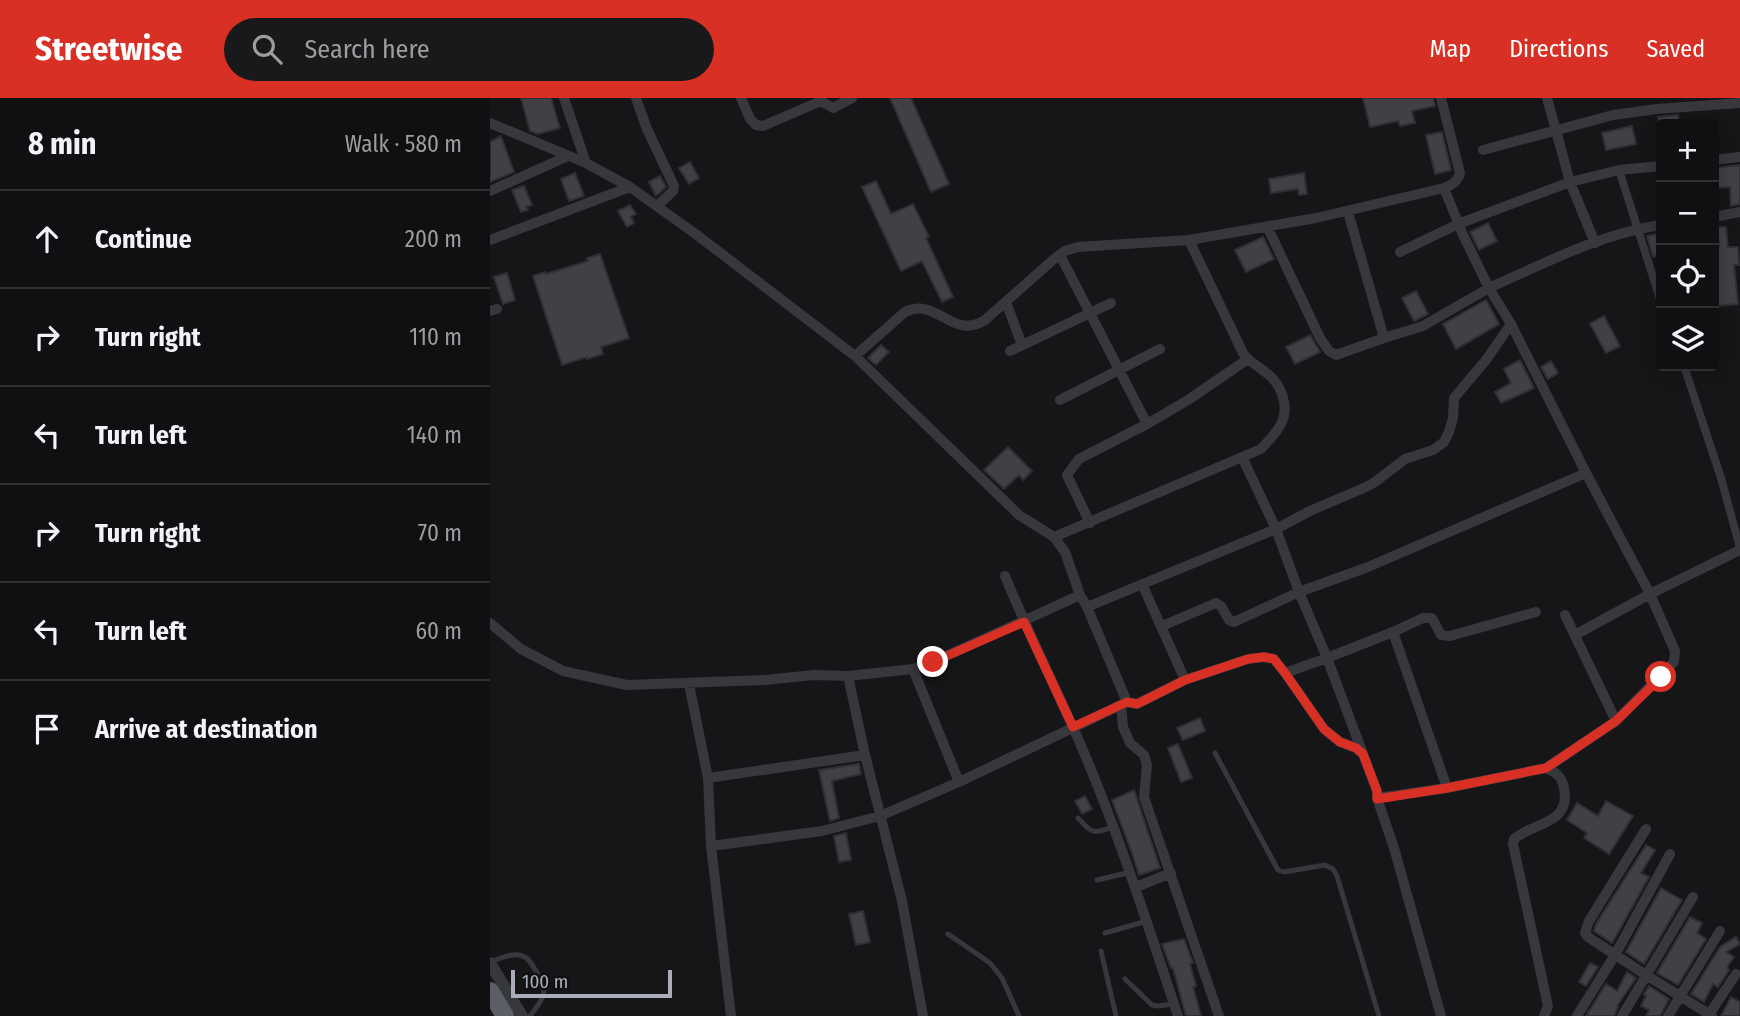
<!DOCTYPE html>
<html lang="en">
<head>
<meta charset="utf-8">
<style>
  body { margin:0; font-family:"Fira Sans Condensed",sans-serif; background:#19191b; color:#f1f3f6 }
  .controls { position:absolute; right:21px; top:21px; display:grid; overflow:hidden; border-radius:7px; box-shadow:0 4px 18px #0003 }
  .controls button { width:63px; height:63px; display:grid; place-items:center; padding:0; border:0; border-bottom:2px solid #303032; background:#101012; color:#f1f3f6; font:35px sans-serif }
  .scale { position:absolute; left:21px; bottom:18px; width:161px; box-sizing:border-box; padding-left:7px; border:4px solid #a8adb8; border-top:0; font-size:19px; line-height:24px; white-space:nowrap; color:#a8adb8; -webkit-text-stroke:5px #111113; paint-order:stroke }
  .stop { position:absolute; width:21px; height:21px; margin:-16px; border:5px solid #d93025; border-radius:50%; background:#fff }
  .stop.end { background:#d93025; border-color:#fff; box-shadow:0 2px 7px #0008 }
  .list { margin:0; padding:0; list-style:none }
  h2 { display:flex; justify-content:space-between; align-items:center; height:91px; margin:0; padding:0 28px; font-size:30px }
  h2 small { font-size:23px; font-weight:400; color:#9c9d9f }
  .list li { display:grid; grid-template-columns:46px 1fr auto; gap:21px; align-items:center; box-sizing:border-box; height:98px; padding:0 28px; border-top:2px solid #303032 }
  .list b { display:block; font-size:26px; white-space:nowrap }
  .list em { font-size:23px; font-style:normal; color:#9c9d9f }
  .icon { flex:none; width:38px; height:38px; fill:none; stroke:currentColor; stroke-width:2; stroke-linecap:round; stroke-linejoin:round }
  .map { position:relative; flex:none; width:1250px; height:918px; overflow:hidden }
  header { display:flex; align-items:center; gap:42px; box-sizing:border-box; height:98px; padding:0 35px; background:#d93025; color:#fff }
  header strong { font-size:33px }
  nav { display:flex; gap:38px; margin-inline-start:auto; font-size:24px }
  .search { width:490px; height:63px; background:#19191b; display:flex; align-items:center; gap:18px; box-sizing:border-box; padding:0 24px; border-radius:38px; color:#9c9d9f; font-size:26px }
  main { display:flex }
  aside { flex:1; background:#101012 }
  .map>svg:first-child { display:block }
  .building { fill:#404145; stroke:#303034; stroke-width:2 }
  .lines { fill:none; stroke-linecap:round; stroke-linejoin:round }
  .service { stroke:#37383d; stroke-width:5 }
  .pedestrian { stroke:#37383d; stroke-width:8 }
  .minor { stroke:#37383d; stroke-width:10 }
  .tertiary { stroke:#37383d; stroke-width:12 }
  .trunk { stroke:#5b5e65; stroke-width:18 }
  .route { stroke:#d93025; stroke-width:9 }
</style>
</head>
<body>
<header>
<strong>Streetwise</strong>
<div class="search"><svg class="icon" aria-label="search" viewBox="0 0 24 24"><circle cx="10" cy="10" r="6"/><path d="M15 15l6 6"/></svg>Search here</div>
<nav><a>Map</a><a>Directions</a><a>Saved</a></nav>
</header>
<main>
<aside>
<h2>8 min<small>Walk · 580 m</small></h2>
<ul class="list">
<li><svg class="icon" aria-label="ahead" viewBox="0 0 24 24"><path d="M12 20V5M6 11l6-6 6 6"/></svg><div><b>Continue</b></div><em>200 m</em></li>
<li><svg class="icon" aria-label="right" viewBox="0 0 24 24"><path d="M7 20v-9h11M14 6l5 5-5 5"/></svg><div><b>Turn right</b></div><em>110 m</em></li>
<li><svg class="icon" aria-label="left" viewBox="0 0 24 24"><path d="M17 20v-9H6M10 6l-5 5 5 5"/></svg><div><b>Turn left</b></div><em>140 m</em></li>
<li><svg class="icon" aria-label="right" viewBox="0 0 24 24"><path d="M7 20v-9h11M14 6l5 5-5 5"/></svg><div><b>Turn right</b></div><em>70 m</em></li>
<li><svg class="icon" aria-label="left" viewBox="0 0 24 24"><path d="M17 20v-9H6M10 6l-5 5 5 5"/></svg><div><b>Turn left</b></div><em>60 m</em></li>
<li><svg class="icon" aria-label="arrive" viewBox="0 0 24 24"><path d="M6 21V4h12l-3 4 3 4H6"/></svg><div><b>Arrive at destination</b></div></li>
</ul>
</aside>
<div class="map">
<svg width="1250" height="918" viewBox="0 0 1250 918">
  <rect width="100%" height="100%" fill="#161618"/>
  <path class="building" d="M31 0H61L70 30 48 36 40 33Z
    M400 0H421L459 86 441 94Z
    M873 0H943L945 8 922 13 925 25 910 28 908 23 880 29Z
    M1188 17 1189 26H1169L1168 19Z
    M1142 28 1146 46 1116 52 1112 35Z
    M952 34 961 72 945 76 936 37Z
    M11 38 24 74 0 84V44Z
    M200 64 209 80 199 86 189 70Z
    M1250 67V106L1241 108 1240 89 1224 90V70Z
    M85 75 94 98 79 103 71 81Z
    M814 75 817 96 809 97 808 91 781 95 779 81Z
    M170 78 176 89 166 98 159 84Z
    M386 83 401 116 423 106 439 139 436 140 463 199 452 204 432 163 411 173 372 89Z
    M34 88 42 107 36 109 38 112 31 114 22 92Z
    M140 107 146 116 141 119 144 125 137 129 128 113Z
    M998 125 1007 143 989 152 980 134Z
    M1227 129H1236L1238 149H1248L1249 167H1244L1248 206 1228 208 1224 169V149H1229Z
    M1171 135V156L1163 159 1157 138Z
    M773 139 784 161 756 174 745 152Z
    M110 156 139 240 111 249 113 256 97 261V259L72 267 43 178 55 174 56 176 98 163 97 160Z
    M17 175 25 202 13 206 4 179Z
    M926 193 938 216 924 223 912 200Z
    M996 202 1009 226 966 251 953 226Z
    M1114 218 1130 248 1116 255 1100 226Z
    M820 237 830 254 805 266 796 249Z
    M391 247 399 254 386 267 378 260Z
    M1030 262 1044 290 1011 305 1005 294 1021 285 1014 271Z
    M1061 263 1068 275 1058 281 1051 269Z
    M518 349 542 373 533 382 529 377 514 391 494 372Z
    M710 620 715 633 693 642 687 630Z
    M688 646 702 680 691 684 678 650Z
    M369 666 371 676 342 683 349 720 340 723 329 672Z
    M644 692 670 770 649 777 643 758 622 702Z
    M595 698 602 711 592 716 585 703Z
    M1116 703 1143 718 1119 756 1094 740 1097 735 1077 722 1087 705 1108 718Z
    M356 735 361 762 349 764 344 738Z
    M1156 747 1165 752 1151 775 1159 779 1122 845 1104 833 1106 826Z
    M1171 790 1192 802 1154 866 1136 854Z
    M373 813 380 844 366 847 359 816Z
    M1200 819 1212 825 1207 835 1216 841 1188 887 1167 875Z
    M1246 839 1250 846 1236 854 1244 859 1237 869 1239 872 1228 889 1223 886 1214 904 1201 896 1230 849Z
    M694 841 703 865 700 866 706 888 703 889 711 918H696L683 870H681L672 846Z
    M1100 865 1108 869 1096 888 1089 884Z
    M1137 874 1146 880 1127 908 1128 909 1124 918H1096L1116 886 1127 893Z
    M1159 888 1179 901 1170 918H1156L1159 912 1151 908 1156 898 1154 896Z
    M1241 899 1250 904V918H1231Z"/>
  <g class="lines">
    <path class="service" d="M725 655 788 772 794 774 835 767 843 771 847 778 889 918
      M588 720C603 736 602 736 623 729
      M607 782 641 774
      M615 835 657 823
      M458 836 500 865 512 880 529 918
      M611 853 626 918
      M0 864C9 861 23 854 32 858 38 859 41 865 44 870 60 892 55 898 40 918
      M635 881 662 907 667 908 684 906"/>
    <path class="pedestrian" d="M1129 72 1171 204
      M1194 268 1231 380 1250 450"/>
    <path class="minor" d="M74 0 96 65
      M146 0 157 31 184 88 183 93 167 108
      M251 0 260 21 266 27 273 28 331 3
      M329 0 331 3 343 10 362 0
      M1057 0 1080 84 1105 145
      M0 25 96 65 140 89 207 137 365 258 529 417 564 439 575 454 590 497 597 509 637 604 647 606 695 582 758 561 774 559 784 561 795 575 834 631 850 644 866 650 873 656 887 693V700L904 750 951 918
      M993 52 1123 17 1167 11 1250 5
      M1224 62 1250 59
      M954 90 973 137 999 190C1053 166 1112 135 1171 127
      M0 93 78 58
      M858 114 894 240
      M1224 119 1250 114
      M777 128 830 240 839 253 846 257 894 240 933 228 999 190 1021 226 1096 375 1160 496 1185 553 1184 564 1126 623 1056 670
      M0 142 140 89
      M910 154 968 126 1080 84 1129 72 1171 68
      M570 157 657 326
      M516 204 532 247
      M0 213 7 211
      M520 253 621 205
      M365 258 415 214C447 198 462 243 495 222L564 161 575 153 588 149 699 142 826 120 954 90C961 87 968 84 970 75L951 0
      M570 302 670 251
      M600 425 577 377 589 361 657 326 698 302 758 261
      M564 439 771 351C778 343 788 334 792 324 799 308 791 287 779 277 770 269 760 265 753 255L699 142
      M515 478C538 534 565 588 589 643 628 733 657 825 688 918
      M652 486 695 582
      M597 509 786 431 822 412 876 389 885 384 915 361 943 352 954 344 959 334 963 320 964 300 996 262 1021 226
      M1075 517 1126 623
      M0 525 31 551 73 573 137 587 275 582 324 577 358 578 423 571 443 564 590 497
      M672 528 726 505 731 508 739 522 744 524 809 494 786 431 752 359
      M903 534 957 690
      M1085 537 1160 496 1250 452
      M423 571 469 684
      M795 575 837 560 809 494 878 469 1096 375
      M358 578 375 657 412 803 433 918
      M199 586 218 680 221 748 241 918
      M631 607 633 629 640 645 654 657 657 667 654 699 729 918
      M873 656 837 560 903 534 933 520H942L951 537 960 538 1046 514
      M218 680 375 657
      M887 700 957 690 1056 670C1066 674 1072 679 1074 690 1081 727 1044 724 1024 741L1023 746 1058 908 1054 918
      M1156 731 1099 823 1095 835 1098 839 1156 877 1222 918
      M221 748 332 733 390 718 469 684 637 604
      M646 789 681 775
      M1087 918 1125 857 1180 756
      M1132 918 1203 799
      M1178 918 1230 833
      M1218 918 1246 876"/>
    <path class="tertiary" d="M0 865 32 918"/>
    <path class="trunk" d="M0 893 15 918"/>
  </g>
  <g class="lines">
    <path class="route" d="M443 564 534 524 583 629 637 604 647 606 695 582 758 561 774 559 784 561 795 575 834 631 850 644 866 650 873 656 887 693V701L957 690 1056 670 1126 623 1171 579"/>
  </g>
</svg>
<div class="controls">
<button>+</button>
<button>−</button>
<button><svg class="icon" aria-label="locate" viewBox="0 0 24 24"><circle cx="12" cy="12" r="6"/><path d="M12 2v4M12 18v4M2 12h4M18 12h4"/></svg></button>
<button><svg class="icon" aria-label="layers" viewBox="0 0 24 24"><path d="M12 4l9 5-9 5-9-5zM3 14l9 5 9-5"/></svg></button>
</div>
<div class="scale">100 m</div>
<div class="stop" style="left:1171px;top:579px"></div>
<div class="stop end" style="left:443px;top:564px"></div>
</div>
</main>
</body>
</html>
